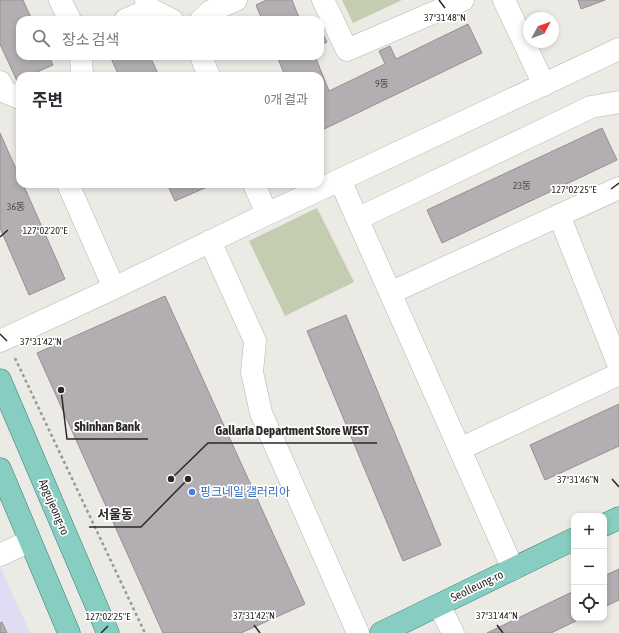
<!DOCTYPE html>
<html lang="ko">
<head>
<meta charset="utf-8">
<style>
  body { margin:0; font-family:"Asap Condensed","Noto Sans KR",sans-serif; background:#f2f2f3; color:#2b2b33 }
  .controls { position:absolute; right:12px; bottom:12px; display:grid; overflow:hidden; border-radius:8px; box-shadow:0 2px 6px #0003 }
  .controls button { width:36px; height:36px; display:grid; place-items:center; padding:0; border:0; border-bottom:1px solid #e1e1e2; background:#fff; color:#2b2b33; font:20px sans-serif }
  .compass { position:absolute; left:523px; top:12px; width:36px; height:36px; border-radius:50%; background:#fff; box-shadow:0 2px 6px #0003; rotate:49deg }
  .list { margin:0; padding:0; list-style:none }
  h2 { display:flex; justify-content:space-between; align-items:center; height:52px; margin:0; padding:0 16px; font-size:17px }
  h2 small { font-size:13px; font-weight:400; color:#7c7c81 }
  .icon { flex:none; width:22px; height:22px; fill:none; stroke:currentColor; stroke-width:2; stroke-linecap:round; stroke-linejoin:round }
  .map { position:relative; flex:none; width:619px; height:633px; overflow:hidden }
  .search { position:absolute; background:#fff; box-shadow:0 2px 6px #0003; left:16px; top:16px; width:308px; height:44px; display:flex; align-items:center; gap:10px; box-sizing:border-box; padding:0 14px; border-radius:12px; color:#7c7c81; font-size:15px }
  .panel { position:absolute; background:#fff; box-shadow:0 2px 6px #0003; left:16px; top:72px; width:308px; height:116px; border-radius:12px }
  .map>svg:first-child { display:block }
  .commercial { fill:#dfddf3 }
  .green { fill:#c4ccb1 }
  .building { fill:#b3aeb1; stroke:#948f93 }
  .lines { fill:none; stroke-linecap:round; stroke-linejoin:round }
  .minor-casing { stroke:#b7b5b0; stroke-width:23 }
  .major-casing { stroke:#337e70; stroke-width:23 }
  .path { stroke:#989793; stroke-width:2.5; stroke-dasharray:3 3; stroke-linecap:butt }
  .minor { stroke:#fff; stroke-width:22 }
  .major { stroke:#88cdc1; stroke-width:22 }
  .ticks { fill:none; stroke:#2a2927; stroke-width:1.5 }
  .shop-dot { fill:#3f7fe0; stroke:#fff; stroke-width:1.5 }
  .labels { text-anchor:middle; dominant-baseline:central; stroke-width:3.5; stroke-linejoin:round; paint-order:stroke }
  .number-label { font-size:10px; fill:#4c4a4a }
  .shop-label { font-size:12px; fill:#366cbe; stroke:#fff; text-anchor:start }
  .street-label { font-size:12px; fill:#2a2927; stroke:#fff }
  .ticks-label { font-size:10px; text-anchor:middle; fill:#2a2927; stroke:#fff; stroke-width:3.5; stroke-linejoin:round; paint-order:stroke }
  .leader { fill:none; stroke:#2a2927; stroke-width:1.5 }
  .callout-dot { fill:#2a2927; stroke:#fff; stroke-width:1.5 }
  .callout-label { font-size:13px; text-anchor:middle; font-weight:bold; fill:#2a2927; stroke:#fff; stroke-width:3.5; stroke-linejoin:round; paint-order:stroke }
</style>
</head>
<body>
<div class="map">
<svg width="619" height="633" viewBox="0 0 619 633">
  <rect width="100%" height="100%" fill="#ebeae4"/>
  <path class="commercial" d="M0 566 30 633H0Z"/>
  <path class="green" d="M342 0H402L353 23Z
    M317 208 354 282 285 316 249 241Z"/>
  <path class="building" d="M0 0H23L32 20H20V56H49L53 65 28 76H20V79L17 81 0 44Z
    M266 0H292L300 20H262L256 5Z
    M578 0H605L581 9Z
    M468 24 482 53 320 131V76H285L277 56H315L329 91 385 64 379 51 390 46 396 59Z
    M320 28 327 42 320 45Z
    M110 56H150L159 76H119Z
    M602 128 617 160 442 243 427 210Z
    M0 133 20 178V184H23L65 279 29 295 0 228Z
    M167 184H206L207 187 175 201Z
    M165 296 305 604 241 633H163L37 353Z
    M346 315 441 545 403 561 307 331Z
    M619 404V446L545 480 530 445Z
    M619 569V600L604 607V576Z
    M574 591V618H582L551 633H487Z
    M2 622 7 633H0V623Z"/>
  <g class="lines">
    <g class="minor-casing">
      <path id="minor" d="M60 0 70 20
        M146 0 150 9 172 20
        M323 0 347 50 463 0
        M504 0 544 85
        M125 20 150 9
        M201 20 211 11 236 0
        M81 56 82 76
        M201 56 209 76
        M0 82 5 92 20 98
        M340 180 513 569
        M68 184 114 288
        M254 184 267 214
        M559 215 619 366
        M357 219 591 107 619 102
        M210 241 255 341 252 372 261 413 358 633
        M390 293 619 188
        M0 341 114 288 267 214 619 49
        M460 449 619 374
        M0 555 30 541
        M439 605 453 633"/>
    </g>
    <g class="major-casing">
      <path id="major" d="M0 380 108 633
        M0 469 69 633
        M604 525 619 518
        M381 633 574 539"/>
    </g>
    <path class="path" d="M15 358 145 633"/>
    <use href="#minor" class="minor"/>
    <use href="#major" class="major"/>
  </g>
  <path class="ticks" d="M439 0 445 8M611 189 619 183M0 237 8 230M0 334 7 341M612 479 619 487M254 625 260 633M497 625 503 633M101 633 108 626"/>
  <circle class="shop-dot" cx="192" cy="492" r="4"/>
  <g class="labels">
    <g class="number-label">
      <text x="382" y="83">9동</text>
      <text x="522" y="185">23동</text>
      <text x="16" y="206">36동</text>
    </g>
    <g class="shop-label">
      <text x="200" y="492">핑크네일 갤러리아</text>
    </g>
    <g class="street-label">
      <text transform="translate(54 507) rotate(67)">Apgujeong-ro</text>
      <text transform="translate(477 586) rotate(-26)">Seolleung-ro</text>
    </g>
  </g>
  <g class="ticks-label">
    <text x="445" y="21">37°31'48"N</text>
    <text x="574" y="193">127°02'25"E</text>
    <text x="45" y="234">127°02'20"E</text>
    <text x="41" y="345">37°31'42"N</text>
    <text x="578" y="483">37°31'46"N</text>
    <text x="254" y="619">37°31'42"N</text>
    <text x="497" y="619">37°31'44"N</text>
    <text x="108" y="620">127°02'25"E</text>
  </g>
  <path class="leader" d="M61 390L67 439H148M171 479L208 443H377M188 479L141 527H89"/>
  <g class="callout-dot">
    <circle cx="61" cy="390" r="4"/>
    <circle cx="171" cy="479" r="4"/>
    <circle cx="188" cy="479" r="4"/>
  </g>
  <g class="callout-label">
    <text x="107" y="431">Shinhan Bank</text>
    <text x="292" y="435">Gallaria Department Store WEST</text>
    <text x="115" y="519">서울동</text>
  </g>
</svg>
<div class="controls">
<button>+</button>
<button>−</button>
<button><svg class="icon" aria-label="locate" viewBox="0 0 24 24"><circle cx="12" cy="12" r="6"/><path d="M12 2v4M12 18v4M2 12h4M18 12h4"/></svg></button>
</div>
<svg class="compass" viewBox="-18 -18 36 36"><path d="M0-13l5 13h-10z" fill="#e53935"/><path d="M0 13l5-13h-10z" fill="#7c7c81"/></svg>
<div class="search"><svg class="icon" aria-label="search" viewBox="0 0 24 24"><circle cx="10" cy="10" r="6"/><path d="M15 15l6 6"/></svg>장소 검색</div>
<section class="panel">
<h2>주변<small>0개 결과</small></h2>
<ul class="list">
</ul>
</section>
</div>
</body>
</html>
